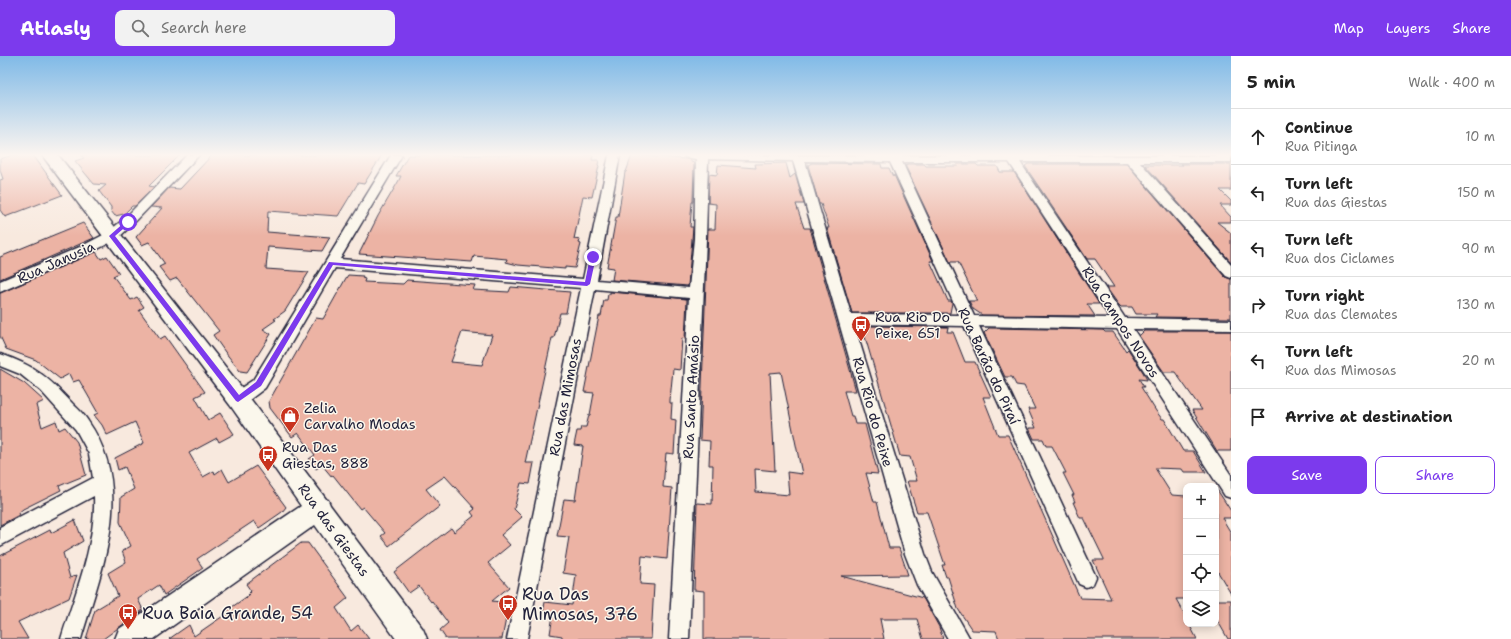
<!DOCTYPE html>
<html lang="en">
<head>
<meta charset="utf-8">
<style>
  body { margin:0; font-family:"Shantell Sans",sans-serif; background:#f2f2f2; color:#222 }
  .controls { position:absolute; right:12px; bottom:12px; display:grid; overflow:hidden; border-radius:8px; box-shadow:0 2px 10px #0003 }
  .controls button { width:36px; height:36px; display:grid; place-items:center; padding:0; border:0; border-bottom:1px solid #e0e0e0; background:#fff; color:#222; font:20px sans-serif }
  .stop { position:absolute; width:12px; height:12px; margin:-9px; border:3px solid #7c3aed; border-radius:50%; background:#fff }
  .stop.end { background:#7c3aed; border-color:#fff; box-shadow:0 1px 4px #0008 }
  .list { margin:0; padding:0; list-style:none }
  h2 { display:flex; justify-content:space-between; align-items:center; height:52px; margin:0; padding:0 16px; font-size:17px }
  h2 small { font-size:13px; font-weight:400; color:#767676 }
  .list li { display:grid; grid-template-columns:26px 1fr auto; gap:12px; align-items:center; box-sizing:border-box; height:56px; padding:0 16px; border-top:1px solid #e0e0e0 }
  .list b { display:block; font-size:15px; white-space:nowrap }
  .list p { margin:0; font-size:13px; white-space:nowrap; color:#767676 }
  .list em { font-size:13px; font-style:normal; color:#767676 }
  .actions { display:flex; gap:8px; padding:12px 16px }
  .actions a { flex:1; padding:9px 0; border:1px solid #7c3aed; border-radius:8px; text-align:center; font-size:14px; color:#7c3aed }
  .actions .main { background:#7c3aed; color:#fff }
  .icon { flex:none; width:22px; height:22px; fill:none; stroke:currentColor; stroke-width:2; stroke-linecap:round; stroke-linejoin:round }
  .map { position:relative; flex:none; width:1231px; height:583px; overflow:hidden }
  header { display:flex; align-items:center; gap:24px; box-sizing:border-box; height:56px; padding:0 20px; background:#7c3aed; color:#fff }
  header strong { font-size:19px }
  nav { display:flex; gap:22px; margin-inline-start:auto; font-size:14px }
  .search { width:280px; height:36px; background:#f2f2f2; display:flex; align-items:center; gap:10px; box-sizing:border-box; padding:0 14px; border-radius:8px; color:#767676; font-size:15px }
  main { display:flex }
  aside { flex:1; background:#fff }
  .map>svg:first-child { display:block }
  .building { fill:#ecb3a4; stroke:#22223b; fill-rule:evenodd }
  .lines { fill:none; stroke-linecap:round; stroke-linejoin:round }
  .street-casing { stroke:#22223b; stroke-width:3 }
  .secondary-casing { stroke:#22223b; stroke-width:3 }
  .street { fill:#fbf7ec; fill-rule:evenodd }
  .secondary { fill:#fbf7ec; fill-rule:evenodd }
  .route { fill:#7c3aed }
  .labels { text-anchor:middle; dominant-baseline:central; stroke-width:3; stroke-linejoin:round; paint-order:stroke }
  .street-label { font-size:14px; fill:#22223b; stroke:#fbf7ec }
  .poi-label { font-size:14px; fill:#22223b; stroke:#fbf7ec; text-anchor:start }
  .near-poi-label { font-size:17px; fill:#22223b; stroke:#fbf7ec; text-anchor:start }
</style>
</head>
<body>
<header>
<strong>Atlasly</strong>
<div class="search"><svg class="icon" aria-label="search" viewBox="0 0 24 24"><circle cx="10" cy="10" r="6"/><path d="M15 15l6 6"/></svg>Search here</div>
<nav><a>Map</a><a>Layers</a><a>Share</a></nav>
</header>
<main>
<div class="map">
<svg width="1231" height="583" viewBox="0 0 1231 583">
  <rect width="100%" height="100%" fill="#f8e9de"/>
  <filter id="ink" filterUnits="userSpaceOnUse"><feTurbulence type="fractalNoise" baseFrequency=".025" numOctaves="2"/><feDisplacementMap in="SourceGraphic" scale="8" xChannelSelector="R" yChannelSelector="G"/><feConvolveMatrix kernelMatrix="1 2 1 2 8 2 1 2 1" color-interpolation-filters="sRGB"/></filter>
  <g filter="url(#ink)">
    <path class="building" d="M12 99H33L62 139 5 161 0 154V124L3 123 0 114V103Z
      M81 99H180L149 130 154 131 135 150H132L124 158 115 160 111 155V151L99 135 106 129 94 128 75 105 84 102Z
      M212 99H382L364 128 358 127 338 160 268 155 267 176 330 181 322 195 268 191 266 213 309 216 285 255 274 263 276 264 263 273 271 278 247 316 240 315 225 296 213 279 219 275 177 222 170 225 159 211 165 208 149 186 142 189 136 181 162 152 151 151 169 132 180 133Z
      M408 99H593L592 104H599L598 109 599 110 592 141 583 140 574 183 580 184 579 187 581 188 575 212 565 211V213L518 209 506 206 507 203 474 200 472 206 359 198 378 160 398 126 401 120H396Z
      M632 99 686 103 691 104V106L694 107 693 146H692L690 171H693L692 183 688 230 612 224 614 212 607 211 610 195 616 161H618L625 116H626Z
      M786 107 790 122 795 118 804 148H796L804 172H810L856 335H844L851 360H853L855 368H865L878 418 866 417 874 446H877L889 492H899L908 519 841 520 923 542 939 571 943 583H923L917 563H880L884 583H704V535L694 534 697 447 712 448 713 409H709L710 385 700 384 708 173H715L716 148 708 147 709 118 717 119 718 109 756 112 755 108ZM781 316 802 418 787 416 789 439 756 436 755 413 775 415 770 317Z
      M812 107 881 108 882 112H889L893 121 894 119 933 205H930L940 227 948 245H951L952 247 950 257H852L827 172H829L821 148H819L808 109Z
      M908 108H924L926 110H958L956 108H976L978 110H997L1000 116H1014L1099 248H1087L1095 260 982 259 973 253 969 245H977L958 206H950L905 109Z
      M1028 108H1127L1225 221 1231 223V262L1155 261 1157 258H1136L1132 251H1121L1118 248 1106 231H1114L1095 203H1087L1025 110Z
      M1181 108H1231V134H1220L1231 145V149H1220L1231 161V166H1217L1231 177V206L1145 109H1183Z
      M83 167 94 182 0 223V201Z
      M96 196 101 203 107 200 119 217 113 220 131 244 137 241 144 251 139 254 160 283 165 280 205 336 195 341 208 364 220 357 234 378 219 386 217 382 189 397 203 421 214 415 215 418 222 413 229 426 256 410 286 451 282 456 259 472 254 465 197 503 203 512 164 539 159 529 138 543 143 554 103 583H86L95 554 118 540 108 517 126 506 122 495 131 490 120 466 121 441 134 433 125 411 118 414 115 402 144 387 135 366 107 379 102 369 94 359 98 357 79 324 73 326 69 318 60 323 36 304 6 293 0 280V237Z
      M348 219 363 220 362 222 365 223 364 226 403 228 407 224 475 229 473 234 509 236 511 231 570 236 566 257H560L554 282H552L525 407H534L530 428 521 427 514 453 522 461 501 479 510 489 488 507 509 531 492 545 509 547 502 583H446L440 574 448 567 432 545 431 546 419 530 409 537 394 516 451 472 454 476 474 460 471 456 475 453 445 420 426 433 440 450 389 490 381 480 385 477 363 451 360 453 333 419 332 421 322 409 316 413 309 403 315 399 298 377 292 381 270 352 269 345 316 262 323 263 346 222ZM462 276 492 279 482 309 451 306Z
      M610 236 687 243 685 283 682 282 680 314 673 313 670 344V347H672L671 363 676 364 674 398 666 397 663 431 672 432 667 503 642 500 640 528 654 529 651 583H562V580L550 578 553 559 543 557 545 546 572 549 576 519 563 517 569 481 557 480 564 443 575 444 583 390 574 389 577 375H580L581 371H586L589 359H590L594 337 584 336 599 260H601L604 244H607L608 238H610Z
      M866 270 948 271 947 276H953L965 306H975L991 341H983L998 379H1008L1080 542 1111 543 1093 504H1104V503L1084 462H1080L1073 446H1075L1072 439H1074L1063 417H1066L1052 390H1046L1043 383H1034L1029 372H1036L1028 353H1035L1024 330 1016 329 1012 321H1005L984 277 989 272 1103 274 1105 276H1113L1126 295 1128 293 1143 316 1147 324 1139 323 1144 331H1141L1156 355 1162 363H1164L1183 395H1193L1206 416H1184L1182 413 1155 412 1172 439 1186 440V543H1176L1186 561V568H1189L1197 583H999L996 575 972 574 958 553 948 521H946L942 509H945L927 456H917L907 425H917L910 401 900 400 863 274Z
      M1144 275H1231V395H1217L1192 354H1202L1175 316H1164L1139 280Z
      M0 313 24 327 44 345 36 349 42 371 56 365 59 374 65 371 77 386 86 419 59 430 61 434 23 453 18 457 19 459 0 469Z
      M1216 432 1231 455V462H1222L1231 477V538L1218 516H1216Z
      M75 464 83 485 63 497 70 522 77 519 69 542 18 566 28 583H0V500L50 474 51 477Z
      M301 487H308L348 542 336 552 351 575 358 569 369 583H169L189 569 194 580 226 558 225 556 249 539 248 538 251 535 246 528Z
      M1216 544H1231V583H1228L1216 562Z"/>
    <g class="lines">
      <g class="street-casing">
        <path id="street" d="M187 99H199L132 169 117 183 92 196 0 236V225L82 190 107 177 124 163Z
          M391 99H402L340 203 583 223 609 99H620L597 224 689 232 694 183 696 103 685 101 684 99 1231 100V106H1140L1231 208V222L1226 220 1127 106H1020L1125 262 1231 264V274L1133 273 1231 419V442L1225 440 1117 273 979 270 1096 521 1093 528 1086 531 1079 528 964 270 854 268 925 498 932 516 970 583H948L917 529 905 498 793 105 708 103 706 183 689 583H669L689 242 595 233 527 583H507L581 232 335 212 265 332 244 348 238 349 232 348 230 343 232 338 253 324ZM805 105 890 106 959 259 851 258ZM902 106H1009L1110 262 974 260Z
          M0 298C34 309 48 321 72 347 77 352 84 358 88 365 136 433 102 512 81 583H61C75 537 96 489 94 440L0 490V471L93 422 89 398 76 374 41 335 20 318 0 310Z"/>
      </g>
      <g class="secondary-casing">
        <path id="secondary" d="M42 99H58L246 337 326 443 328 444 330 449 423 573 427 583H396L315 469 154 583H115L119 573 301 450 230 349Z"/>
      </g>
      <use href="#street" class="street"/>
      <use href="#secondary" class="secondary"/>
    </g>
  </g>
  <linearGradient id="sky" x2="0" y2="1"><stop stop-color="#80bae7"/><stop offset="0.55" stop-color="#fcf5f0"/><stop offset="1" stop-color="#fcf5f0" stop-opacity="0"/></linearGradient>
  <rect width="1231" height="180" fill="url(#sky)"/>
  <path class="route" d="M126 165 131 166 115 180 239 339 256 326 329 206 585 226 590 201 593 199 596 201 590 228 587 230 333 209 261 330 238 346 236 345 109 180Z"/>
  <defs>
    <g id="bus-pin" transform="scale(1)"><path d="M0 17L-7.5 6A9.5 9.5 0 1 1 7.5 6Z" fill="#c8321e" stroke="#fbf7ec"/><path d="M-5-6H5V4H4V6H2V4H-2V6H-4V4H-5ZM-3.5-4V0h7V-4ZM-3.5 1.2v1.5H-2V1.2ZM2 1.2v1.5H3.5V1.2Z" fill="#fff"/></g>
    <g id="shop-pin" transform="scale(1)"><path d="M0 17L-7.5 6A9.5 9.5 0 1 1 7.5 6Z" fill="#c8321e" stroke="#fbf7ec"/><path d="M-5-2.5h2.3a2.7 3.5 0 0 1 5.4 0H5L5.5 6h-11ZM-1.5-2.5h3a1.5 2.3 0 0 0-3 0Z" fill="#fff"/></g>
  </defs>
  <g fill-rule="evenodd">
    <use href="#bus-pin" x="861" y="269"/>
    <use href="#shop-pin" x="290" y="360"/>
    <use href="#bus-pin" x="268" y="399"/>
    <use href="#bus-pin" x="508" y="548"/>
    <use href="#bus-pin" x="128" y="557"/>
  </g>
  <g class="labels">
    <g class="street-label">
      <text transform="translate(56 206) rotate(-24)">Rua Janusia</text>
      <text transform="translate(1121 266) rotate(57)">Rua Campos Novos</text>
      <text transform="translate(989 310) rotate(65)">Rua Barão do Piraí</text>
      <text transform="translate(565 341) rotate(-79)">Rua das Mimosas</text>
      <text transform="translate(691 341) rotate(-87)">Rua Santo Amásio</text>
      <text transform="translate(873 356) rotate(74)">Rua Rio do Peixe</text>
      <text transform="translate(334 474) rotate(54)">Rua das Giestas</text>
    </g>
    <g class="poi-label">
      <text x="875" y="261">Rua Rio Do<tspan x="875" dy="16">Peixe, 651</tspan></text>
      <text x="304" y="352">Zelia<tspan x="304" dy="16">Carvalho Modas</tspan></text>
      <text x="282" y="391">Rua Das<tspan x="282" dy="16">Giestas, 888</tspan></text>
    </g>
    <g class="near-poi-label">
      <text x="522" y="538">Rua Das<tspan x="522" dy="20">Mimosas, 376</tspan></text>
      <text x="142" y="557">Rua Baia Grande, 54</text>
    </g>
  </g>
</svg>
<div class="controls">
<button>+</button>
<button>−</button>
<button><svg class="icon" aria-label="locate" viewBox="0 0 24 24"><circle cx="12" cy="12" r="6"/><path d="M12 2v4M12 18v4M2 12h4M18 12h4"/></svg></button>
<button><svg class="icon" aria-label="layers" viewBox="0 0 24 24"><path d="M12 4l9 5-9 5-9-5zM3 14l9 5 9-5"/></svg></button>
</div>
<div class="stop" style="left:128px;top:166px"></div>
<div class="stop end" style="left:593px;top:201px"></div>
</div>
<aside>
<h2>5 min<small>Walk · 400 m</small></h2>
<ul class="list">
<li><svg class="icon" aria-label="ahead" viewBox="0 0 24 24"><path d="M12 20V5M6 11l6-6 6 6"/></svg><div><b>Continue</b><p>Rua Pitinga</p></div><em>10 m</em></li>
<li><svg class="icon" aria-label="left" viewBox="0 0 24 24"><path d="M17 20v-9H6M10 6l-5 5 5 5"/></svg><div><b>Turn left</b><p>Rua das Giestas</p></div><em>150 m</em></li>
<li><svg class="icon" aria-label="left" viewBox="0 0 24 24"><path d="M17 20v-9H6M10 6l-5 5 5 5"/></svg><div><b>Turn left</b><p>Rua dos Ciclames</p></div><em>90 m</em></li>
<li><svg class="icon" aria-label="right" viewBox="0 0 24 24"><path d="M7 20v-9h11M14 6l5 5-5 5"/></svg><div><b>Turn right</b><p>Rua das Clemates</p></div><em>130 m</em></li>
<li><svg class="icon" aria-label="left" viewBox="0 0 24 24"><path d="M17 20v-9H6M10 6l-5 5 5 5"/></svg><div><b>Turn left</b><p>Rua das Mimosas</p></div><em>20 m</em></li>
<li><svg class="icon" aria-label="arrive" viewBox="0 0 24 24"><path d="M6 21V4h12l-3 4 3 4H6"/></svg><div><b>Arrive at destination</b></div></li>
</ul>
<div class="actions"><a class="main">Save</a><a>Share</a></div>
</aside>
</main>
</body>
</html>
